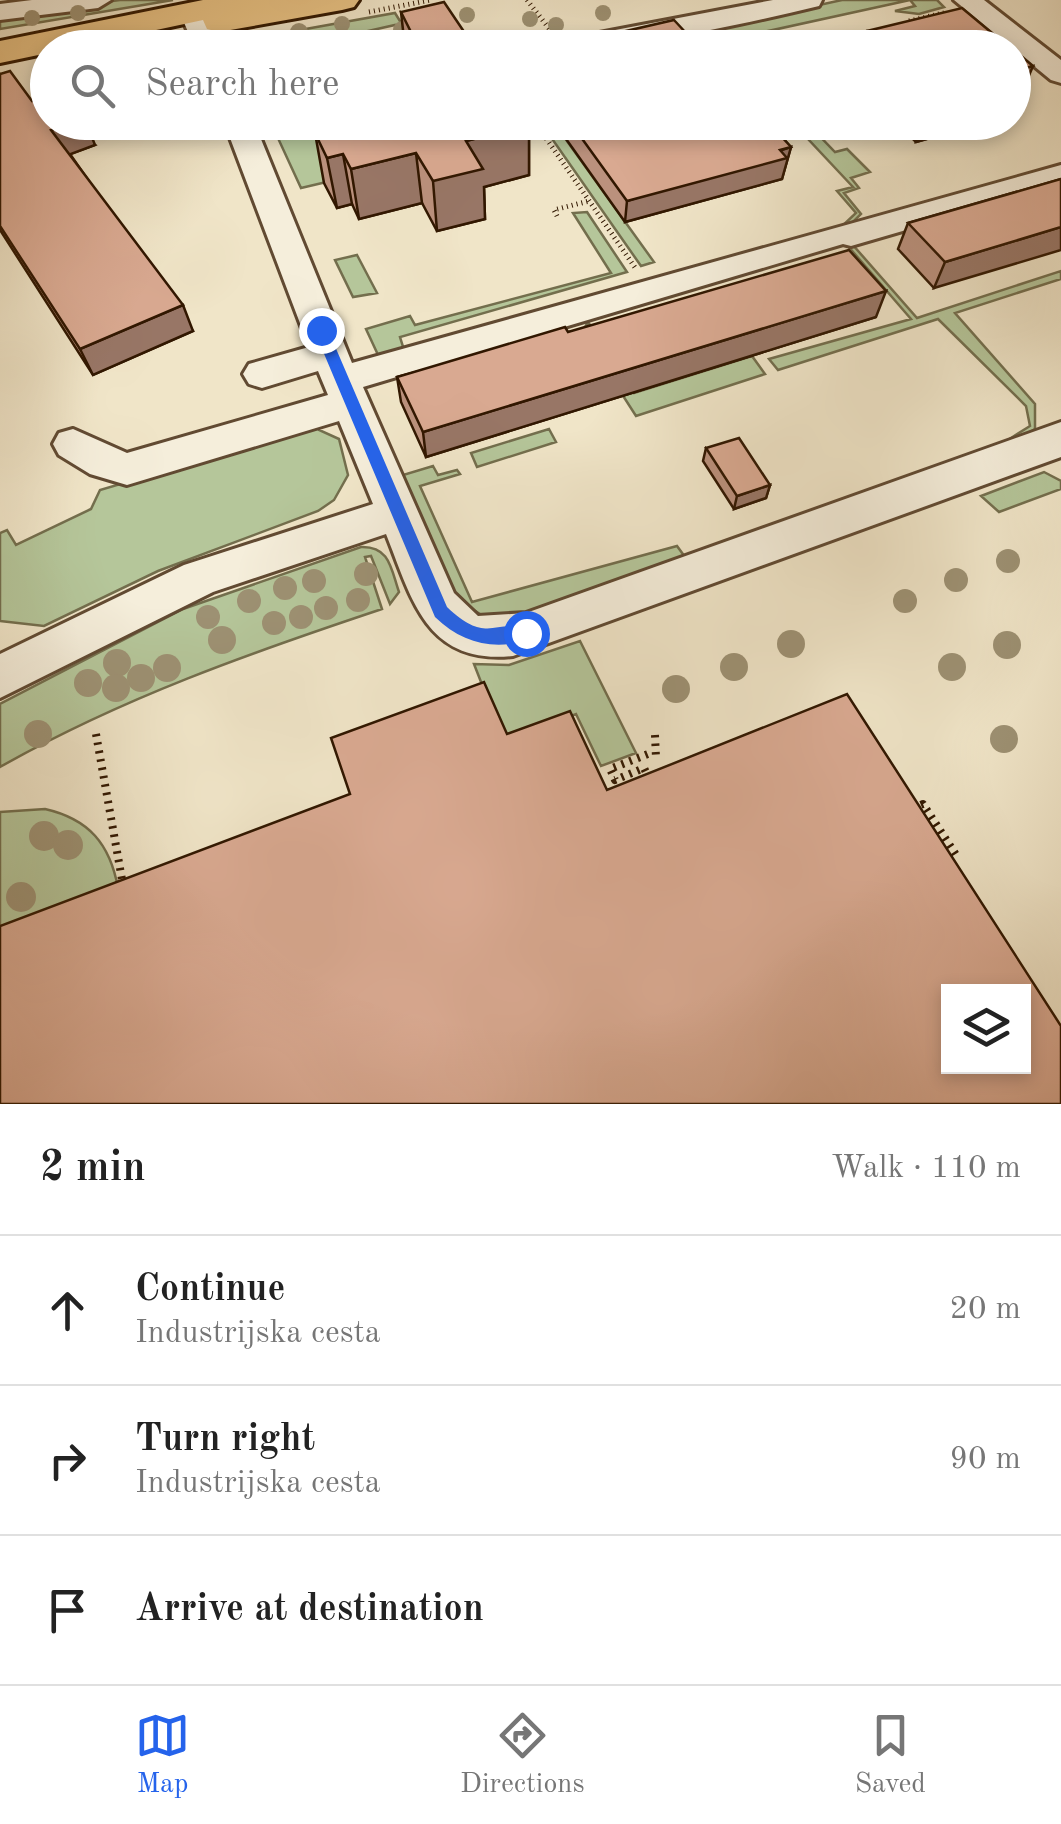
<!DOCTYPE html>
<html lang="en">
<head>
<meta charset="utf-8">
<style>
  body { margin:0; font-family:"Old Standard TT",serif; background:#f6f6f6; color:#222 }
  .controls { position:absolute; right:30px; bottom:30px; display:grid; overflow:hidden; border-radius:0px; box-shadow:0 5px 15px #0003 }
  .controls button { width:90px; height:90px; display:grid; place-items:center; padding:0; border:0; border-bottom:2px solid #e0e0e0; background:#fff; color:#222; font:50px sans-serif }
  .stop { position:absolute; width:30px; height:30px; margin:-22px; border:8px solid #2563eb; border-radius:50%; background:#fff }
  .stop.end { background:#2563eb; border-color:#fff; box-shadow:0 2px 10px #0008 }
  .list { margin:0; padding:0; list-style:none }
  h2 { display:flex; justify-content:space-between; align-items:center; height:130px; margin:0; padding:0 40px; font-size:42px }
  h2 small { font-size:32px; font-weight:400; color:#767676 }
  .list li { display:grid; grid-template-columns:65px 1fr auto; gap:30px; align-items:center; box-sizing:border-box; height:150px; padding:0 40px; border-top:2px solid #e0e0e0 }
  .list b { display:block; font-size:38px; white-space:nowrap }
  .list p { margin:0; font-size:32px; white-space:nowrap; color:#767676 }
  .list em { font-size:32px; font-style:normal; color:#767676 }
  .icon { flex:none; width:55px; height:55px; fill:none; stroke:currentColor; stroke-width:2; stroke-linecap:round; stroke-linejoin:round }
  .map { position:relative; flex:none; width:1061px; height:1104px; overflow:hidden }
  .search { position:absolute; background:#fff; box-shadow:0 5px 15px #0003; left:30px; right:30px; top:30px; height:110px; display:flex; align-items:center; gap:25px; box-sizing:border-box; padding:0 35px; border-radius:55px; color:#767676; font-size:38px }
  .sheet { height:580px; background:#fff }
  nav { display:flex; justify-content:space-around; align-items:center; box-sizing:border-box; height:140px; border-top:2px solid #e0e0e0; background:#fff; font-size:28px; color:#767676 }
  nav a { display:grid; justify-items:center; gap:5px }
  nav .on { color:#2563eb }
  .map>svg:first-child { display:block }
  .green { fill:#b5c69a; stroke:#736e4d; stroke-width:2.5 }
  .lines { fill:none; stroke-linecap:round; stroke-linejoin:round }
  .minor-casing { stroke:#614a32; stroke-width:6 }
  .major-casing { stroke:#311700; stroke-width:6 }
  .path-far1 { stroke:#311700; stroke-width:5; stroke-dasharray:1 4; stroke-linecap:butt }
  .path { stroke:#311700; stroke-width:8; stroke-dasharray:2.5 6; stroke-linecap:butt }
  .minor { fill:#f5eedb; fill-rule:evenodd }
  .major { fill:#e8c284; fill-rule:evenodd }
  .tree { fill:#9d9173 }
  .wall { fill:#bb917d; stroke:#311700; stroke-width:2.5 }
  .shaded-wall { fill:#987666; stroke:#311700; stroke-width:2.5 }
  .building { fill:#d9a991; stroke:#311700; stroke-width:2.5; fill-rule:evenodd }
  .route { fill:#2563eb }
</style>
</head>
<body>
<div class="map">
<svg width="1061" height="1104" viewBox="0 0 1061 1104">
  <rect width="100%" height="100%" fill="#f0e5c8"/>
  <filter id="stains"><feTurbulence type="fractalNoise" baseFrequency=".002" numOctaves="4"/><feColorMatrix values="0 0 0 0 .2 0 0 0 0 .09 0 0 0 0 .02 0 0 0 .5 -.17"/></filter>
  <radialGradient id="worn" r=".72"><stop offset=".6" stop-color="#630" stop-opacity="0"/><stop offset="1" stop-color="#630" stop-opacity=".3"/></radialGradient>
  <path class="green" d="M120 0H173L0 29V16Z
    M842 0H937L944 7 919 14 895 11 915 6 910 0 727 40 714 28Z
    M395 13 416 47H410L395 25 350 35 357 47 345 36 300 47 240 48 244 40Z
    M334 123H376L403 164 301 188 277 136Z
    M541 123H554L654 262 641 266Z
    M793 123H807L835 152 847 149 870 172 851 178 859 188 844 193 861 214 844 231 838 230 856 213 837 191 853 187Z
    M587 212 627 272 400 337 404 350 379 357 366 329 410 316 415 325 611 273 573 213Z
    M852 244 917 318 1061 271V279L955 313 1035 404V429L1015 441 1011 438 1030 426 1026 406 938 319 778 370 769 359 911 319 847 245Z
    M357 255 377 293 353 297 335 260Z
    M588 322 634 393 752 356 765 374 636 416 582 332Z
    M319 425V430L339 439 348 475 334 500 318 511 158 571 44 626 0 621V533L7 530 16 545 91 509 100 490Z
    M549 429 556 442 477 467 471 453Z
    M433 466 438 475 457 470 460 474 420 486 472 602 677 546 685 557 517 616 486 618 457 599 403 475Z
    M1044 472 1061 481V489L999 512 981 496Z
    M361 547C390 546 391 569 399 592L390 604 371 556 365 557 382 609C250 653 122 698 0 767V704L183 609Z
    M580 641 636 753 601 766 576 714 504 741 474 664 509 665Z
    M45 809C89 819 110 844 118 888L0 933V812Z"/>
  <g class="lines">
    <g class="minor-casing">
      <path id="minor" d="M32 0H111L98 8 0 20V4Z
        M773 0H822L819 6C731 27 638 48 548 48L552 42Z
        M954 0H984L1061 60V83L1051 80Z
        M193 3 207 11 223 48H195L179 11Z
        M224 122H254L352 363 1061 165V185L851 246 843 244 363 387 454 593 478 616 526 613 1061 422V457L513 656C426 665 412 599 386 534L213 592 0 698V654L184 565 373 504 339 421 127 485 90 474 59 455 53 444 59 433 73 429 127 453 328 395 318 371 262 388 249 384 243 374 249 364 309 347Z"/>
    </g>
    <g class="major-casing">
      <path id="major" d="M203 0H359L354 7 342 10 219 32 207 29 203 20 72 48H48V53L0 63V41Z"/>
    </g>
    <path class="path-far1" d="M527 0 551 31
      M369 12 431 0
      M909 21 948 12
      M535 122 636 269
      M557 216 554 210 589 201"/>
    <path class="path" d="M96 734 123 885
      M655 735 656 758
      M649 779 644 768 615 780 610 769 653 752
      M913 808 923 804 958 858"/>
    <use href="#minor" class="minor"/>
    <use href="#major" class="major"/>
  </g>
  <g class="tree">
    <circle cx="78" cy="13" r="8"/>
    <circle cx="603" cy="13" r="8"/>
    <circle cx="467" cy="15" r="8"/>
    <circle cx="32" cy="18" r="8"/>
    <circle cx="530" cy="19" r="8"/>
    <circle cx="342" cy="24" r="8"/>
    <circle cx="556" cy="25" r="8"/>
    <circle cx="402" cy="30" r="9"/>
    <circle cx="299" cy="32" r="9"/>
    <circle cx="1008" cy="561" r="12"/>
    <circle cx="366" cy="574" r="12"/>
    <circle cx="956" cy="580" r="12"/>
    <circle cx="314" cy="581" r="12"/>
    <circle cx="285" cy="588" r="12"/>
    <circle cx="358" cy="600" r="12"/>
    <circle cx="249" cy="601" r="12"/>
    <circle cx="905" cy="601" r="12"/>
    <circle cx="326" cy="608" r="12"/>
    <circle cx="208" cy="617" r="12"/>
    <circle cx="301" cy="617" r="12"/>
    <circle cx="274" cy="623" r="12"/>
    <circle cx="222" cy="640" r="14"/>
    <circle cx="791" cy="644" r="14"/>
    <circle cx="1007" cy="645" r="14"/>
    <circle cx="117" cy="663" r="14"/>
    <circle cx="734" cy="667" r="14"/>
    <circle cx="952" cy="667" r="14"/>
    <circle cx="167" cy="668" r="14"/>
    <circle cx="141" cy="678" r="14"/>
    <circle cx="88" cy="683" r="14"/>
    <circle cx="116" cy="688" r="14"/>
    <circle cx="676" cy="689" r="14"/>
    <circle cx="38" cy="734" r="14"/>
    <circle cx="1004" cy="739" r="14"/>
    <circle cx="44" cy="836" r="15"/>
    <circle cx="68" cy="845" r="15"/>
    <circle cx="21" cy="897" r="15"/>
  </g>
  <path class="wall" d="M401 12 475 48H405Z
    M867 31 1010 48H863Z
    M0 74 32 101 95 145 70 154 193 331 93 375 0 230Z
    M554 122H768L791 147 782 179 625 222Z
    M896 122H987L916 142Z
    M529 125V175L484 187 485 219 437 231 422 203 359 219 352 204 337 208 324 183 315 133Z
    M1061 179 934 288 898 249 908 223Z
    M876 317 426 457 401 402 397 377 568 332Z
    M706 448 770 485 766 498 734 509 703 461Z"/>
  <path class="shaded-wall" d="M1033 66 1014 111V71Z
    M72 122H86L95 145 63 157 51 130Z
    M923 122H987L916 142Z
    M529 125V175L484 187 485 219 437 231 433 181 466 141Z
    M791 147 782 179 625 222 627 201Z
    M416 153 422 203 359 219 351 169Z
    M343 154 352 204 337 208 327 158Z
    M1061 227V250L934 288 945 262Z
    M886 291 876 317 426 457 423 432Z
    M183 305 193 331 93 375 80 349Z
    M770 485 766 498 734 509 737 496Z"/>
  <path class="building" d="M444 2 475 48H419L401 12Z
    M962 8 1010 48H885L867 31Z
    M674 20 700 48H552Z
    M1014 50 1033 66 1014 71Z
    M10 71 32 101 48 96V122H72L51 130 183 305 80 349 0 226V74Z
    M359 122H527L529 125 466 141 483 169 433 181 416 153 351 169 343 154 327 158 315 133Z
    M570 122H768L791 147 780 150 787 158 627 201Z
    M1061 179V227L945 262 908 223Z
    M849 250 886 291 423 432 397 377 565 327 568 332Z
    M739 438 770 485 737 496 706 448Z
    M484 682 507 734 570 711 607 790 847 694 1061 1026V1104H0V926L350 794 331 738ZM948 992H1024V1066H948Z"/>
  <path class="route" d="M321 325 328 330 447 607C487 645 493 619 532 628V639C495 651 463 644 435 617L314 330Z"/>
  <rect width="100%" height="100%" filter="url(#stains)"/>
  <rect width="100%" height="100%" fill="url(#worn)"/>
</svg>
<div class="controls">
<button><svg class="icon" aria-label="layers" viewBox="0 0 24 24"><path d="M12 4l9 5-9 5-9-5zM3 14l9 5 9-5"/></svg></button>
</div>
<div class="stop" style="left:526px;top:633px"></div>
<div class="stop end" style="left:321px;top:330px"></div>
<div class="search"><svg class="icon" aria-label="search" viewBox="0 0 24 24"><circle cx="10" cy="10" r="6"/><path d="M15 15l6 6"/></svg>Search here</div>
</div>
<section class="sheet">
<h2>2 min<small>Walk · 110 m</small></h2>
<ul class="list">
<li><svg class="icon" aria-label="ahead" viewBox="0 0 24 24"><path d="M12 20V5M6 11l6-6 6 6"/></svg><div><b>Continue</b><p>Industrijska cesta</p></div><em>20 m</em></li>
<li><svg class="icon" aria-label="right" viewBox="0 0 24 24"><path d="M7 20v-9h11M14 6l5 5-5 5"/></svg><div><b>Turn right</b><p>Industrijska cesta</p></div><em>90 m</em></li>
<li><svg class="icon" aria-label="arrive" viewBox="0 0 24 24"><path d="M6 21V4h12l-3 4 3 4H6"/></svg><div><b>Arrive at destination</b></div></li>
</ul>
</section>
<nav>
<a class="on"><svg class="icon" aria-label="map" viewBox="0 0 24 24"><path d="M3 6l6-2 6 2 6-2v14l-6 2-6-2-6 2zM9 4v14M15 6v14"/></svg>Map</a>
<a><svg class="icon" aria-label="directions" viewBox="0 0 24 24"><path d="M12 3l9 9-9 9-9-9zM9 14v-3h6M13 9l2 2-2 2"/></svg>Directions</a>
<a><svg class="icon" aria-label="saved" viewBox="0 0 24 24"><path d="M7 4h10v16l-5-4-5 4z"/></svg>Saved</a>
</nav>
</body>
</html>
